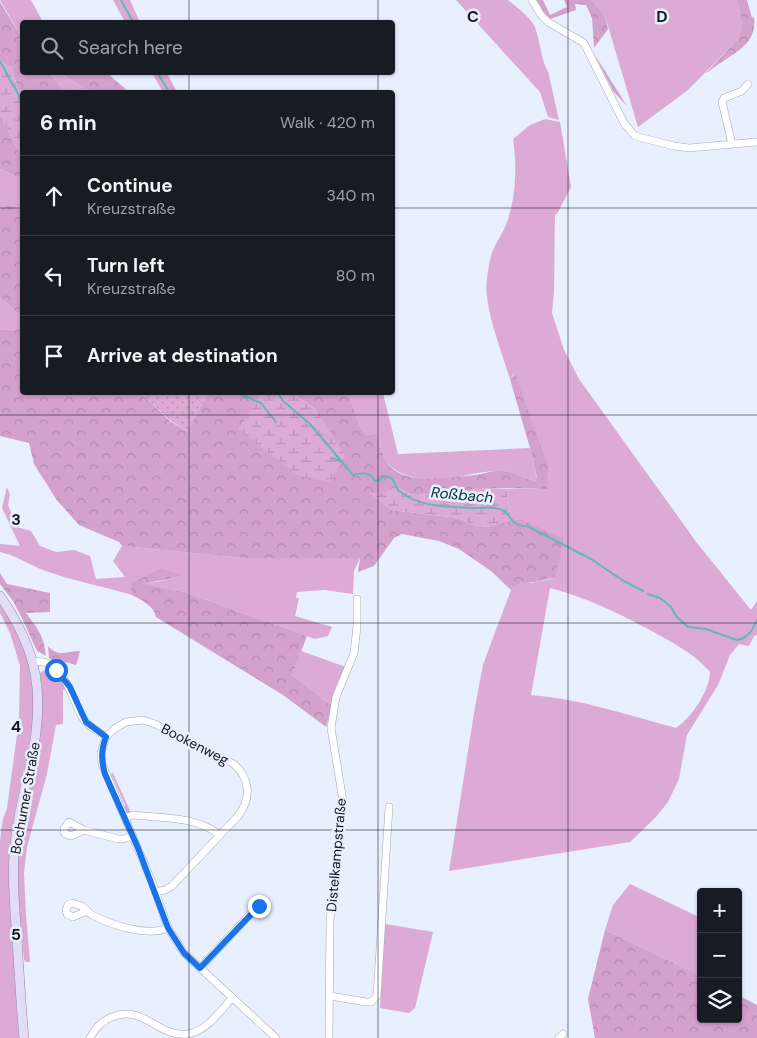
<!DOCTYPE html>
<html lang="en">
<head>
<meta charset="utf-8">
<style>
  body { margin:0; font-family:"DM Sans",sans-serif; background:#242831; color:#f1f3f6 }
  .controls { position:absolute; right:15px; bottom:15px; display:grid; overflow:hidden; border-radius:5px; box-shadow:0 1px 4px #0004 }
  .controls button { width:45px; height:45px; display:grid; place-items:center; padding:0; border:0; border-bottom:1px solid #363941; background:#171b24; color:#f1f3f6; font:25px sans-serif }
  .stop { position:absolute; width:15px; height:15px; margin:-11px; border:4px solid #1a73e8; border-radius:50%; background:#fff }
  .stop.end { background:#1a73e8; border-color:#fff; box-shadow:0 1px 5px #0008 }
  .list { margin:0; padding:0; list-style:none }
  h2 { display:flex; justify-content:space-between; align-items:center; height:65px; margin:0; padding:0 20px; font-size:21px }
  h2 small { font-size:16px; font-weight:400; color:#9ea1a6 }
  .list li { display:grid; grid-template-columns:32px 1fr auto; gap:15px; align-items:center; box-sizing:border-box; height:80px; padding:0 20px; border-top:1px solid #363941 }
  .list b { display:block; font-size:19px; white-space:nowrap }
  .list p { margin:0; font-size:16px; white-space:nowrap; color:#9ea1a6 }
  .list em { font-size:16px; font-style:normal; color:#9ea1a6 }
  .icon { flex:none; width:28px; height:28px; fill:none; stroke:currentColor; stroke-width:2; stroke-linecap:round; stroke-linejoin:round }
  .map { position:relative; flex:none; width:757px; height:1038px; overflow:hidden }
  .search { position:absolute; background:#171b24; box-shadow:0 1px 4px #0004; left:20px; top:20px; width:375px; height:55px; display:flex; align-items:center; gap:12px; box-sizing:border-box; padding:0 18px; border-radius:5px; color:#9ea1a6; font-size:19px }
  .panel { position:absolute; background:#171b24; box-shadow:0 1px 4px #0004; left:20px; top:90px; width:375px; height:305px; border-radius:5px }
  .map>svg:first-child { display:block }
  .grass { fill:#dcaad4; fill-rule:evenodd }
  .forest { fill:url(#forest-crowns) }
  .wetland { fill:url(#wetland-marsh) }
  .park { fill:url(#park-dots) }
  .lines { fill:none; stroke-linecap:round; stroke-linejoin:round }
  .stream { stroke:#60b8bb; stroke-width:2 }
  .minor-casing { stroke:#a0a9ba; stroke-width:8 }
  .major-casing { stroke:#8f88a6; stroke-width:10 }
  .minor { stroke:#fff; stroke-width:7 }
  .major { stroke:#e3dcf6; stroke-width:9 }
  .route { stroke:#1a73e8; stroke-width:6 }
  .grid { fill:none; stroke:#15181e; stroke-width:1; stroke-opacity:0.55 }
  .labels { text-anchor:middle; dominant-baseline:central; stroke-width:5; stroke-linejoin:round; paint-order:stroke }
  .street-label { font-size:14px; fill:#15181e; stroke:#e8effe }
  .water-label { font-size:15px; font-style:italic; fill:#043133; stroke:#e8effe }
  .grid-label { font-size:16px; text-anchor:middle; font-weight:bold; fill:#15181e; stroke:#e8effe; stroke-width:5; stroke-linejoin:round; paint-order:stroke }
</style>
</head>
<body>
<div class="map">
<svg width="757" height="1038" viewBox="0 0 757 1038">
  <defs>
    <pattern id="forest-crowns" width="20" height="18" patternUnits="userSpaceOnUse" patternTransform="scale(1.25)"><rect width="20" height="18" fill="#d4a0cc"/><path d="M2 6a3 3 0 1 1 6 0M12 15a3 3 0 1 1 6 0" fill="none" stroke="#b589af"/></pattern>
    <pattern id="wetland-marsh" width="20" height="14" patternUnits="userSpaceOnUse" patternTransform="scale(1.25)"><rect width="20" height="14" fill="#dcaad4"/><path d="M1 5h8M5 5V1M11 12h8M15 12V8" fill="none" stroke="#bc92b6"/></pattern>
    <pattern id="park-dots" width="8" height="8" patternUnits="userSpaceOnUse" patternTransform="scale(1.25)"><rect width="8" height="8" fill="#dcaad4"/><path d="M2 2h.1M6 6h.1" fill="none" stroke="#bc92b6" stroke-width="1.8" stroke-linecap="round"/></pattern>
  </defs>
  <rect width="100%" height="100%" fill="#e8effe"/>
  <path class="grass" d="M0 0H31L43 22H22V38Z
    M113 0H130L140 22H125Z
    M456 0H508C516 7 529 16 534 25 540 38 541 61 548 71L559 120 548 117 540 92Z
    M592 0H737C740 15 745 27 737 40L688 90 638 127 605 16Z
    M49 73H59L92 92H66Z
    M152 73H167L177 92H163Z
    M545 119 560 122 571 187 558 212 555 215 554 291 552 313 564 350 579 379 697 543 751 610 757 601V635L754 636 749 646 739 644 730 655 718 685 687 735 679 779 668 802 656 817 630 842 449 871 475 707 483 665 497 627 511 590 517 584 524 581 531 583 555 578 520 519 512 521 506 489H547L514 374 510 379C502 352 483 306 487 279 488 270 490 258 493 250 498 239 505 230 508 219 516 195 517 164 513 139L530 125ZM550 588C585 597 618 613 650 630 671 642 694 653 710 672 709 692 692 717 676 728 628 715 581 699 531 695Z
    M0 169 22 179V210L10 205 0 209Z
    M0 297 22 317V329L0 330Z
    M348 393H383L398 454 530 448 537 479 535 481C523 478 514 471 502 471 484 470 462 477 444 479 426 481 394 477 385 459 381 451 379 442 377 433L366 435 360 427Z
    M7 487 10 495 8 505 17 527 31 531 40 546 56 552 74 550 90 556 96 579 125 577 113 561 122 546 243 558H360L354 571 353 594 324 590 297 592 296 598H299L295 616 332 627 328 636 315 639 184 592 142 584 169 580 132 583V595C102 586 72 581 43 570 28 564 15 555 0 552V544L20 546 2 508Z
    M0 605C66 700 14 762 9 860 8 886 11 913 12 940 15 972 16 1005 19 1038H0V840L3 819 7 808 19 720 20 666 10 633 0 613Z
    M301 651 346 667 338 682 332 706 292 675Z
    M46 669 57 676 67 689 63 690V724L56 725 47 774 27 847 24 873 26 914 30 962H26L24 960C21 920 14 879 20 839 26 787 49 724 40 673Z
    M113 773 131 813H126L124 808 125 805 111 774Z
    M630 884 701 918V976L605 930 613 905Z
    M385 924 433 932 415 1008 409 1013 380 1008Z"/>
  <path class="forest" d="M536 0H543L550 15 567 7 564 0H592L605 16 608 29 594 48 592 18 586 5 575 4 576 10 550 19 544 13Z
    M737 0H747L752 18 754 17C757 40 741 49 725 60 718 64 712 69 705 74L737 40C745 27 740 15 737 0Z
    M0 2 22 38V72L49 73 66 92H22V101L11 67 0 62Z
    M595 55 627 106 613 91Z
    M59 73H107L129 92H92Z
    M0 114 22 158V179L0 169Z
    M10 205 22 210V317L0 297V209Z
    M22 329V392L141 393 171 422 187 431 208 393H262L239 429 316 409 291 393 348 392 360 427 366 435 377 433C379 442 381 451 385 459 399 488 450 477 475 475 484 474 493 470 502 471 514 471 523 478 535 481L537 478 530 448 510 379 515 374 548 466 547 489 490 488 418 495 411 494 395 486C388 494 379 493 370 493L391 510 459 518 473 525 488 527 499 523 520 519 564 539 555 578C547 578 541 581 534 582 520 584 523 578 511 590L491 571 459 549 439 541 402 534 394 538 374 566 358 572 360 558H243L122 546 119 542 79 525 56 499 34 464 29 443 0 436V330Z
    M161 569 183 575 144 584 184 592 307 636 292 675 332 706 326 727 283 695 156 617C153 605 143 601 132 595L131 583Z
    M0 573 7 584 50 593V612L26 613C38 629 44 636 46 656L37 651 22 618 13 601 0 584Z
    M48 646C59 658 66 651 80 651L76 665 58 660 62 667 49 658Z
    M605 930 701 976V1019H738V995L757 1005V1038H595L588 999Z"/>
  <path class="wetland" d="M0 62 11 67 22 101V158L0 114Z
    M262 393H291L316 409 345 455 330 483 297 475 238 429Z
    M395 486 411 494 418 495 490 488 506 489 512 521 499 523 488 527 473 525 459 518 391 510 369 493C378 493 388 494 395 486Z"/>
  <path class="park" d="M141 393H208L187 431 171 421Z"/>
  <g class="lines">
    <path class="stream" d="M121 0 133 22
      M0 62C5 68 6 73 10 80 15 88 19 94 22 102
      M157 72 169 92
      M22 155V166
      M22 191 21 193 22 195
      M241 392 242 395 261 403 276 422
      M277 392 283 401 310 424 353 475C361 473 370 471 375 481H379L383 476 392 478C394 482 396 488 399 491 419 508 451 507 477 508 483 508 490 507 496 508 515 512 506 526 527 526L591 559 622 580 643 591
      M332 458 342 462
      M648 594 660 598 671 607 676 616 688 627 706 629 737 640C748 638 753 630 757 620"/>
    <g class="minor-casing">
      <path id="minor" d="M532 0 541 15 548 22 584 43 624 123 635 136 674 146 689 148 757 142
        M732 144 722 102 724 98 742 91 748 84
        M33 662C63 656 72 699 82 717 87 726 98 731 106 737
        M125 818 133 815C161 818 196 816 220 835
        M84 830 71 836 65 834 64 829 69 822 84 830 118 839H123L133 836
        M155 892 165 890 172 886 238 816C252 798 250 779 234 764L155 724 143 720 126 722 114 729 106 737 101 753 102 764 152 882 168 928 184 953 276 1038
        M87 911 73 917 67 914 66 910 68 905 72 903C75 904 80 905 83 907 87 909 88 913 92 915 112 925 147 937 168 928
        M200 968 259 905
        M330 996 366 1002H371L377 996 389 807
        M90 1038C95 1028 102 1021 112 1017 144 1004 158 1038 188 1034 207 1031 220 1011 232 998
        M329 1038 330 920 343 801 331 728 336 697 354 653 357 626V599
        M559 1038 563 1034"/>
    </g>
    <g class="major-casing">
      <path id="major" d="M0 596C39 652 45 696 31 762 24 793 16 824 14 856 12 883 15 911 17 939 19 972 21 1005 24 1038"/>
    </g>
    <use href="#minor" class="minor"/>
    <use href="#major" class="major"/>
  </g>
  <g class="lines">
    <path class="route" d="M56 670 70 687 86 722 106 737C101 750 101 760 105 774L138 848 168 928 184 953 200 968 259 906"/>
  </g>
  <path class="grid" d="M189 0V22M378 0V22M568 0V1038M189 72V92M378 72V92M0 208H22M392 208H757M189 392V1038M378 392V1038M0 415H757M0 623H757M0 830H757"/>
  <g class="labels">
    <g class="street-label">
      <text transform="translate(195 744) rotate(27)">Bookenweg</text>
      <text transform="translate(25 798) rotate(-80)">Bochumer Straße</text>
      <text transform="translate(336 855) rotate(-85)">Distelkampstraße</text>
    </g>
    <g class="water-label">
      <text transform="translate(462 495) rotate(5)">Roßbach</text>
    </g>
  </g>
  <g class="grid-label">
    <text x="473" y="22">C</text>
    <text x="662" y="22">D</text>
    <text x="16" y="525">3</text>
    <text x="16" y="732">4</text>
    <text x="16" y="940">5</text>
  </g>
</svg>
<div class="controls">
<button>+</button>
<button>−</button>
<button><svg class="icon" aria-label="layers" viewBox="0 0 24 24"><path d="M12 4l9 5-9 5-9-5zM3 14l9 5 9-5"/></svg></button>
</div>
<div class="stop" style="left:56px;top:670px"></div>
<div class="stop end" style="left:259px;top:906px"></div>
<div class="search"><svg class="icon" aria-label="search" viewBox="0 0 24 24"><circle cx="10" cy="10" r="6"/><path d="M15 15l6 6"/></svg>Search here</div>
<section class="panel">
<h2>6 min<small>Walk · 420 m</small></h2>
<ul class="list">
<li><svg class="icon" aria-label="ahead" viewBox="0 0 24 24"><path d="M12 20V5M6 11l6-6 6 6"/></svg><div><b>Continue</b><p>Kreuzstraße</p></div><em>340 m</em></li>
<li><svg class="icon" aria-label="left" viewBox="0 0 24 24"><path d="M17 20v-9H6M10 6l-5 5 5 5"/></svg><div><b>Turn left</b><p>Kreuzstraße</p></div><em>80 m</em></li>
<li><svg class="icon" aria-label="arrive" viewBox="0 0 24 24"><path d="M6 21V4h12l-3 4 3 4H6"/></svg><div><b>Arrive at destination</b></div></li>
</ul>
</section>
</div>
</body>
</html>
